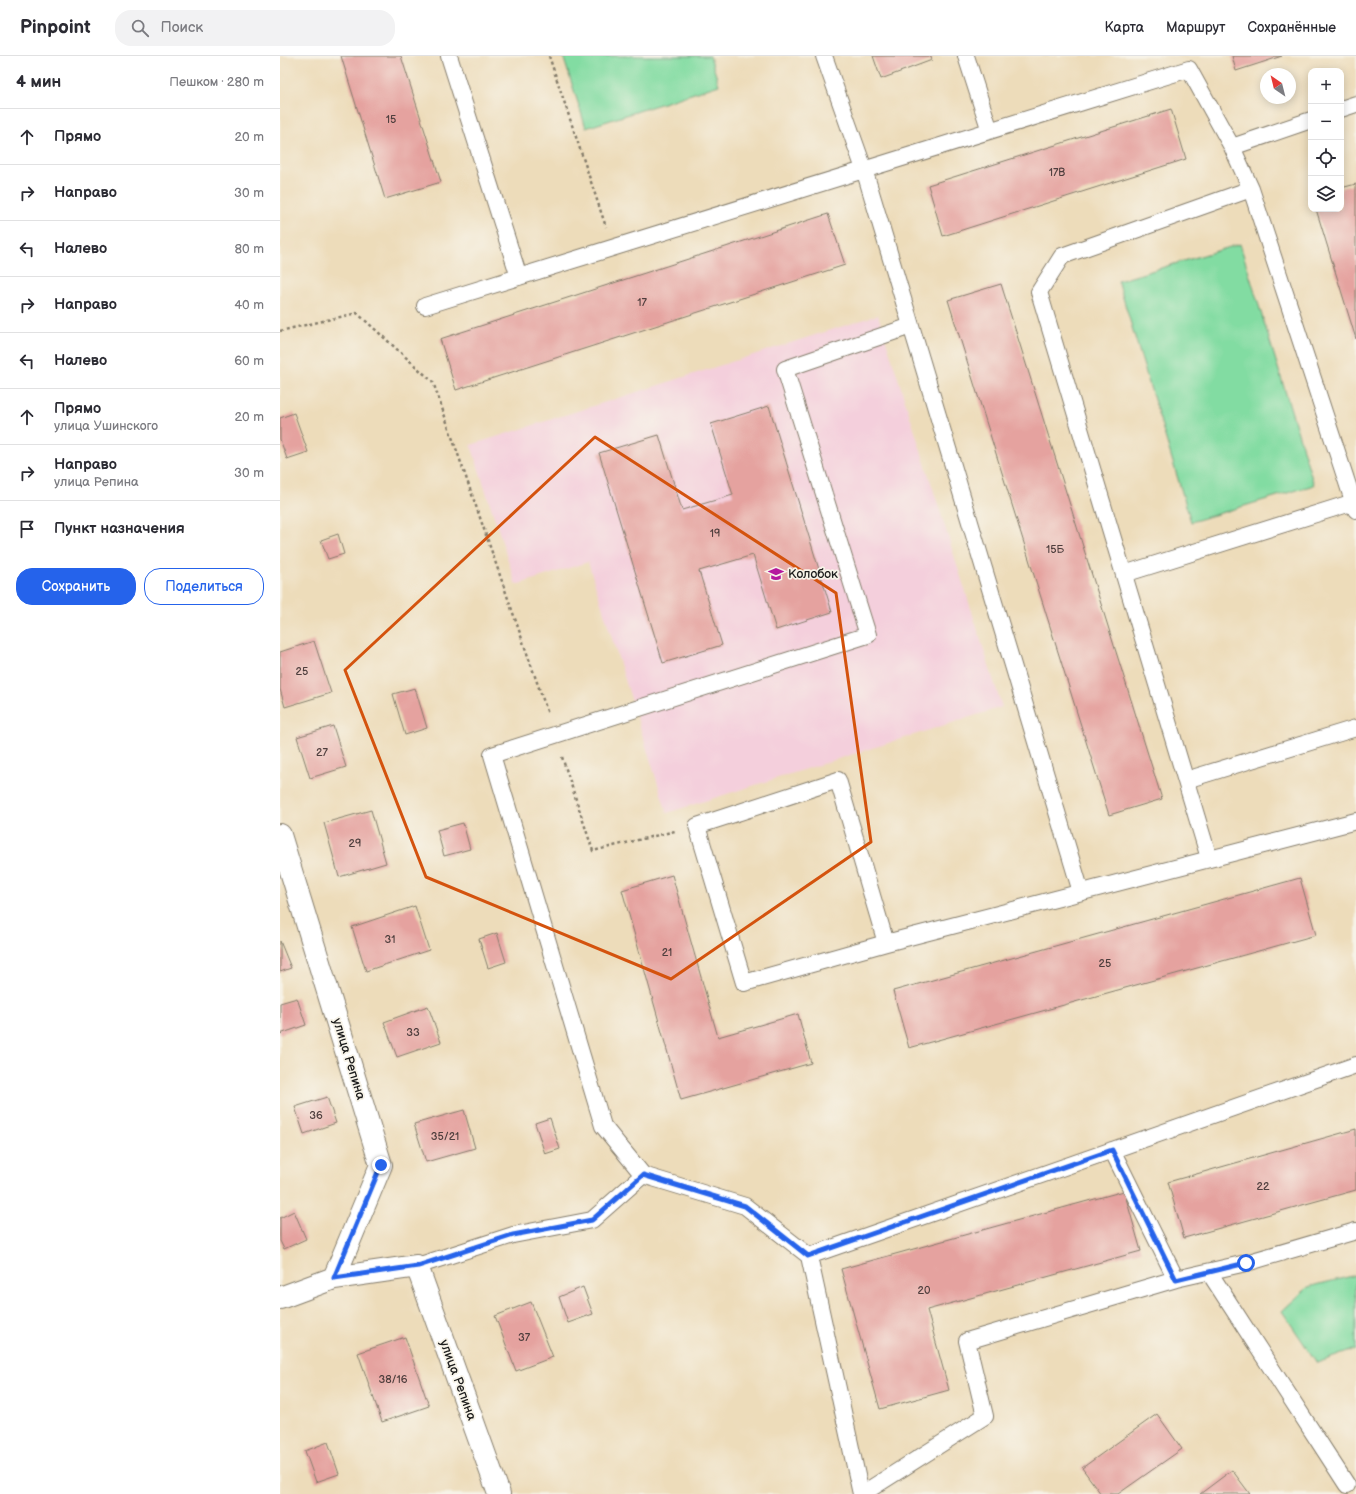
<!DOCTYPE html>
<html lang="ru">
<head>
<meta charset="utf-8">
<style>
  body { margin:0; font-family:"Balsamiq Sans",sans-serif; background:#f2f2f3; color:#2b2b33 }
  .controls { position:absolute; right:12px; top:12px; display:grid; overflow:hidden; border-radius:8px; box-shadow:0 2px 10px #0003 }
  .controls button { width:36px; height:36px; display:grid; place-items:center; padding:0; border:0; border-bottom:1px solid #e1e1e2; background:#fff; color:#2b2b33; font:20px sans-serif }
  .compass { position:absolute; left:980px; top:12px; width:36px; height:36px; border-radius:50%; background:#fff; box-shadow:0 2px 10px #0003; rotate:325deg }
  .stop { position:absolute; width:12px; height:12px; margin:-9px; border:3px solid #2563eb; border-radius:50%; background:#fff }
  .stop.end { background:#2563eb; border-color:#fff; box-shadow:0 1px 4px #0008 }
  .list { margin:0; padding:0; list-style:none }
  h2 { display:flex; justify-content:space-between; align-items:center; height:52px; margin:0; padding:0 16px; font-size:17px }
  h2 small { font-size:13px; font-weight:400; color:#7c7c81 }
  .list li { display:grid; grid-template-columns:26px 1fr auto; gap:12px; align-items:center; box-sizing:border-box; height:56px; padding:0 16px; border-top:1px solid #e1e1e2 }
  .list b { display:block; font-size:15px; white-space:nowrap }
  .list p { margin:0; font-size:13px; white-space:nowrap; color:#7c7c81 }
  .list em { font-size:13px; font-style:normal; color:#7c7c81 }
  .actions { display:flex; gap:8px; padding:12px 16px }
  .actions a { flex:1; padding:9px 0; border:1px solid #2563eb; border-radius:16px; text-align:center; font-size:14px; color:#2563eb }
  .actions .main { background:#2563eb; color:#fff }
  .icon { flex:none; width:22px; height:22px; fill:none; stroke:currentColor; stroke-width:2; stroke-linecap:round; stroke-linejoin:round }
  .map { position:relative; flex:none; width:1076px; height:1438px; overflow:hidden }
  header { display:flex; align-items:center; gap:24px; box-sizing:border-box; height:56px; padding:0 20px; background:#fff; border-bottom:1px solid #e1e1e2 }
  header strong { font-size:19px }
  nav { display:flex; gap:22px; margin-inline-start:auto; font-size:14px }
  .search { width:280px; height:36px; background:#f2f2f3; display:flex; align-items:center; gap:10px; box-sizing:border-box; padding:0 14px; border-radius:16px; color:#7c7c81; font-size:15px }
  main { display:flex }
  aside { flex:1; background:#fff }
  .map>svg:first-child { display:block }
  .built { fill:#f4cfdc }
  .green { fill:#82dca2; stroke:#4f7c5f }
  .building { fill:#e5a29f }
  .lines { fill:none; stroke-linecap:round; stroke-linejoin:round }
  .lane-casing { stroke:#847c6b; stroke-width:18 }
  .street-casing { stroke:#847c6b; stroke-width:24 }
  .path { stroke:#847c6b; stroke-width:2.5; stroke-dasharray:3 3; stroke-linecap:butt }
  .lane { stroke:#fff; stroke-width:16 }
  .street { stroke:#fff; stroke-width:22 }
  .route { stroke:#2563eb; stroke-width:5 }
  .marked { fill:none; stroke:#d4530e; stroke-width:3; stroke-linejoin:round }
  .labels { text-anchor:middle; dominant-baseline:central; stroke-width:3.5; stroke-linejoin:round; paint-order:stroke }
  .number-label { font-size:11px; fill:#4e3e3d }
  .poi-label { font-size:13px; fill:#1c1c1c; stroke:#f7f3e8; text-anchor:start }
  .street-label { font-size:13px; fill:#1c1c1c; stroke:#f7f3e8 }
</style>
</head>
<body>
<header>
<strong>Pinpoint</strong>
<div class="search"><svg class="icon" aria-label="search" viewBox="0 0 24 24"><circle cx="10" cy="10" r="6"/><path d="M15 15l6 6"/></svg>Поиск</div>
<nav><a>Карта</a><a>Маршрут</a><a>Сохранённые</a></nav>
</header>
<main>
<aside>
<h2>4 мин<small>Пешком · 280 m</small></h2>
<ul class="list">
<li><svg class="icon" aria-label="ahead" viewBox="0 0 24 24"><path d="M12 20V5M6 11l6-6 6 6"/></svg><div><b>Прямо</b></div><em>20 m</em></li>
<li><svg class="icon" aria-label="right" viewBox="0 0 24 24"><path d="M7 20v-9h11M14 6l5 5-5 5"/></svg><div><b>Направо</b></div><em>30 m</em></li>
<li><svg class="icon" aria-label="left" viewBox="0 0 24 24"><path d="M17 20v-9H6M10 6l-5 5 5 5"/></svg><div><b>Налево</b></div><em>80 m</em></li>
<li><svg class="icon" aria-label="right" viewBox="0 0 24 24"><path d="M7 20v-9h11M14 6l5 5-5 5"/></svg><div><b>Направо</b></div><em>40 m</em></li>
<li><svg class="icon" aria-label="left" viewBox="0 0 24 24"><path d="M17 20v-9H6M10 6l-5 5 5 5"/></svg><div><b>Налево</b></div><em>60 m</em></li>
<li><svg class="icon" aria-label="ahead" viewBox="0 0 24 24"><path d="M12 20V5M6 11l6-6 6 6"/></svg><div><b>Прямо</b><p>улица Ушинского</p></div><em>20 m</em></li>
<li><svg class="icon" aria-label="right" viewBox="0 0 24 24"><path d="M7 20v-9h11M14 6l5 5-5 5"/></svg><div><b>Направо</b><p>улица Репина</p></div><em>30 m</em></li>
<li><svg class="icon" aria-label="arrive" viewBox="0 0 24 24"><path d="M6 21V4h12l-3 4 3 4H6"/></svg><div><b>Пункт назначения</b></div></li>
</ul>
<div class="actions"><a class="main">Сохранить</a><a>Поделиться</a></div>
</aside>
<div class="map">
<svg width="1076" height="1438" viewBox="0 0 1076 1438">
  <rect width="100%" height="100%" fill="#f7f3e8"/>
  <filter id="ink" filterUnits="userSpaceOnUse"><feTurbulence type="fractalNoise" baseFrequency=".025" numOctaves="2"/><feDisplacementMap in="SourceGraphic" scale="8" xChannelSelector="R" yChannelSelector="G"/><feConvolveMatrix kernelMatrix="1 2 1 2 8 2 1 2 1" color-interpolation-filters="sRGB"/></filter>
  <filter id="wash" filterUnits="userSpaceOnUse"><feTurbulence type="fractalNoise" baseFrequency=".012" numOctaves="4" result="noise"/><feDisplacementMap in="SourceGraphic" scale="16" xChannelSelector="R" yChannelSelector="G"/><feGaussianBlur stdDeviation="0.9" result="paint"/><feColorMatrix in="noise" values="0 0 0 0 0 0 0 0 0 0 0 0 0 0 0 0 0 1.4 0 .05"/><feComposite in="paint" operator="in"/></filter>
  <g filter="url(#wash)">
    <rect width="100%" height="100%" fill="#eddcba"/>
    <path class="built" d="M598 259 722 651 387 757 308 506 236 529 191 389Z"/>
    <path class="green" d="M283 0H430L439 29 306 72Z
      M960 188 1034 429 911 466 838 225Z
      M1076 1219V1293L1037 1307 1002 1255 1028 1231Z"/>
    <g id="blocks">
      <path class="building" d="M61 0H121L161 126 105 143Z
        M593 0H651L652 4 601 23Z
        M952 0H1002L956 15Z
        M891 53 906 103 663 180 648 129Z
        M1076 128V283L1036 153H1061V132Z
        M548 158 565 209 176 334 160 283Z
        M721 228 882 743 829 759 668 244Z
        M489 350 552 556 496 574 473 499 419 515 442 589 383 607 319 397 379 379 402 454 453 439 431 368Z
        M14 357 28 396 7 403 0 383V362Z
        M58 478 64 498 48 503 41 484Z
        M34 585 51 637 5 651 0 633V596Z
        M135 632 147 672 125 679 113 638Z
        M53 670 66 711 30 722 17 681Z
        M91 754 106 807 59 821 44 767Z
        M183 767 190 793 164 800 157 774Z
        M392 819 438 981 518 958 531 1007 401 1044 342 834Z
        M1020 822 1036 879 629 992 613 935Z
        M135 850 149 894 86 915 72 871Z
        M217 877 226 906 208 912 199 883Z
        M0 885 11 912 0 916Z
        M17 942 26 969 0 978V947Z
        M148 950 161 986 117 1001 104 966Z
        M47 1041 56 1067 24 1078 15 1051Z
        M184 1054 195 1092 146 1106 134 1068Z
        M270 1062 280 1093 265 1098 255 1067Z
        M1076 1073V1134L904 1182 888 1126Z
        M844 1135 861 1195 647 1254 669 1334 600 1353 561 1213Z
        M14 1155 26 1183 4 1193 0 1185V1162Z
        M303 1231 313 1258 288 1267 279 1241Z
        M251 1246 273 1301 236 1315 215 1260Z
        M125 1281 149 1350 102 1366 78 1297Z
        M877 1358 902 1393 838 1438H821L802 1412Z
        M48 1386 59 1418 36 1426 25 1395Z
        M952 1414 970 1438H920Z"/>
    </g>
  </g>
  <g filter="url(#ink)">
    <use href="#blocks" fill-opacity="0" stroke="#847c6b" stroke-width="1"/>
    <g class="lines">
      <g class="lane-casing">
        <path id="lane" d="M169 0 239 221
          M544 0 584 113 801 836
          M686 0 710 75
          M1061 53 1076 48
          M952 91 971 133 1076 454
          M145 250 909 13 952 91 1031 64
          M844 518 1074 446
          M906 724 1076 672
          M929 802 759 236 782 200 971 133
          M606 887 558 724 417 770 464 927 606 887 1076 765
          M832 1094 896 1223 966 1207 1076 1175
          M363 1119 323 1070 212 699 588 579 505 313 631 270
          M529 1200 581 1438
          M137 1210 233 1179 312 1164 363 1119 465 1150 529 1200 1076 1009
          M929 1216 1067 1429
          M582 1438 705 1360 687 1285 896 1223"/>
      </g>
      <g class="street-casing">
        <path id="street" d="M0 779 101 1109 54 1222
          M0 1242 54 1222 137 1210 219 1438"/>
      </g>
      <path class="path" d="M269 0 326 171
        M0 275 77 257 153 326 268 658
        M282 701 313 795 395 775"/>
      <use href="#lane" class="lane"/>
      <use href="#street" class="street"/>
    </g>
  </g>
  <g class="lines" filter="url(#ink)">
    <path class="route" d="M101 1109 54 1222 138 1210 233 1179 312 1164 363 1119 465 1150 528 1200 832 1094 896 1224 966 1207"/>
  </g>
  <path class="marked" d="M315 381 556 537 591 786 391 923 146 821 65 614Z"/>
  <defs>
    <g id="school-bare" transform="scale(1.2)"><path d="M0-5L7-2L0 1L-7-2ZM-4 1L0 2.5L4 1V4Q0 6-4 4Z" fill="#b5179e" stroke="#f7f3e8" stroke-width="2.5" paint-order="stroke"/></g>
  </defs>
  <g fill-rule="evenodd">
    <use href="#school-bare" x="496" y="518"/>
  </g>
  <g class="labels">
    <g class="number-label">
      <text x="111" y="63">15</text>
      <text x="777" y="116">17В</text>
      <text x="362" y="246">17</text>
      <text x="435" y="477">19</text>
      <text x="775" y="493">15Б</text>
      <text x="22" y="615">25</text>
      <text x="42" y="696">27</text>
      <text x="75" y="787">29</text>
      <text x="110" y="883">31</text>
      <text x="387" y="896">21</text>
      <text x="825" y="907">25</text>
      <text x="133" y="976">33</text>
      <text x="36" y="1059">36</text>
      <text x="165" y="1080">35/21</text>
      <text x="983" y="1130">22</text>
      <text x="644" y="1234">20</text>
      <text x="244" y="1281">37</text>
      <text x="113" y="1323">38/16</text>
    </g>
    <g class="poi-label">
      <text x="508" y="518">Колобок</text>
    </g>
    <g class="street-label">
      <text transform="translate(69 1003) rotate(73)">улица Репина</text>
      <text transform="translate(178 1324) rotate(70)">улица Репина</text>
    </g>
  </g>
</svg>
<div class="controls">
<button>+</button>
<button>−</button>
<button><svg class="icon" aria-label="locate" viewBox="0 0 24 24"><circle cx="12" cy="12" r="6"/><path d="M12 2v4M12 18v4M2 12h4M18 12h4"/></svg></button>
<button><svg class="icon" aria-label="layers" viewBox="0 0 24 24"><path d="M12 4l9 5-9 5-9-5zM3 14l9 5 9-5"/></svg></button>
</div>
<svg class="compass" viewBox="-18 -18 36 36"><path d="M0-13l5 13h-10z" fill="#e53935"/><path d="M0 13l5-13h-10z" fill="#7c7c81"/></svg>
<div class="stop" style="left:966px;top:1207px"></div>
<div class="stop end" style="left:101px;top:1109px"></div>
</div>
</main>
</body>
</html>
